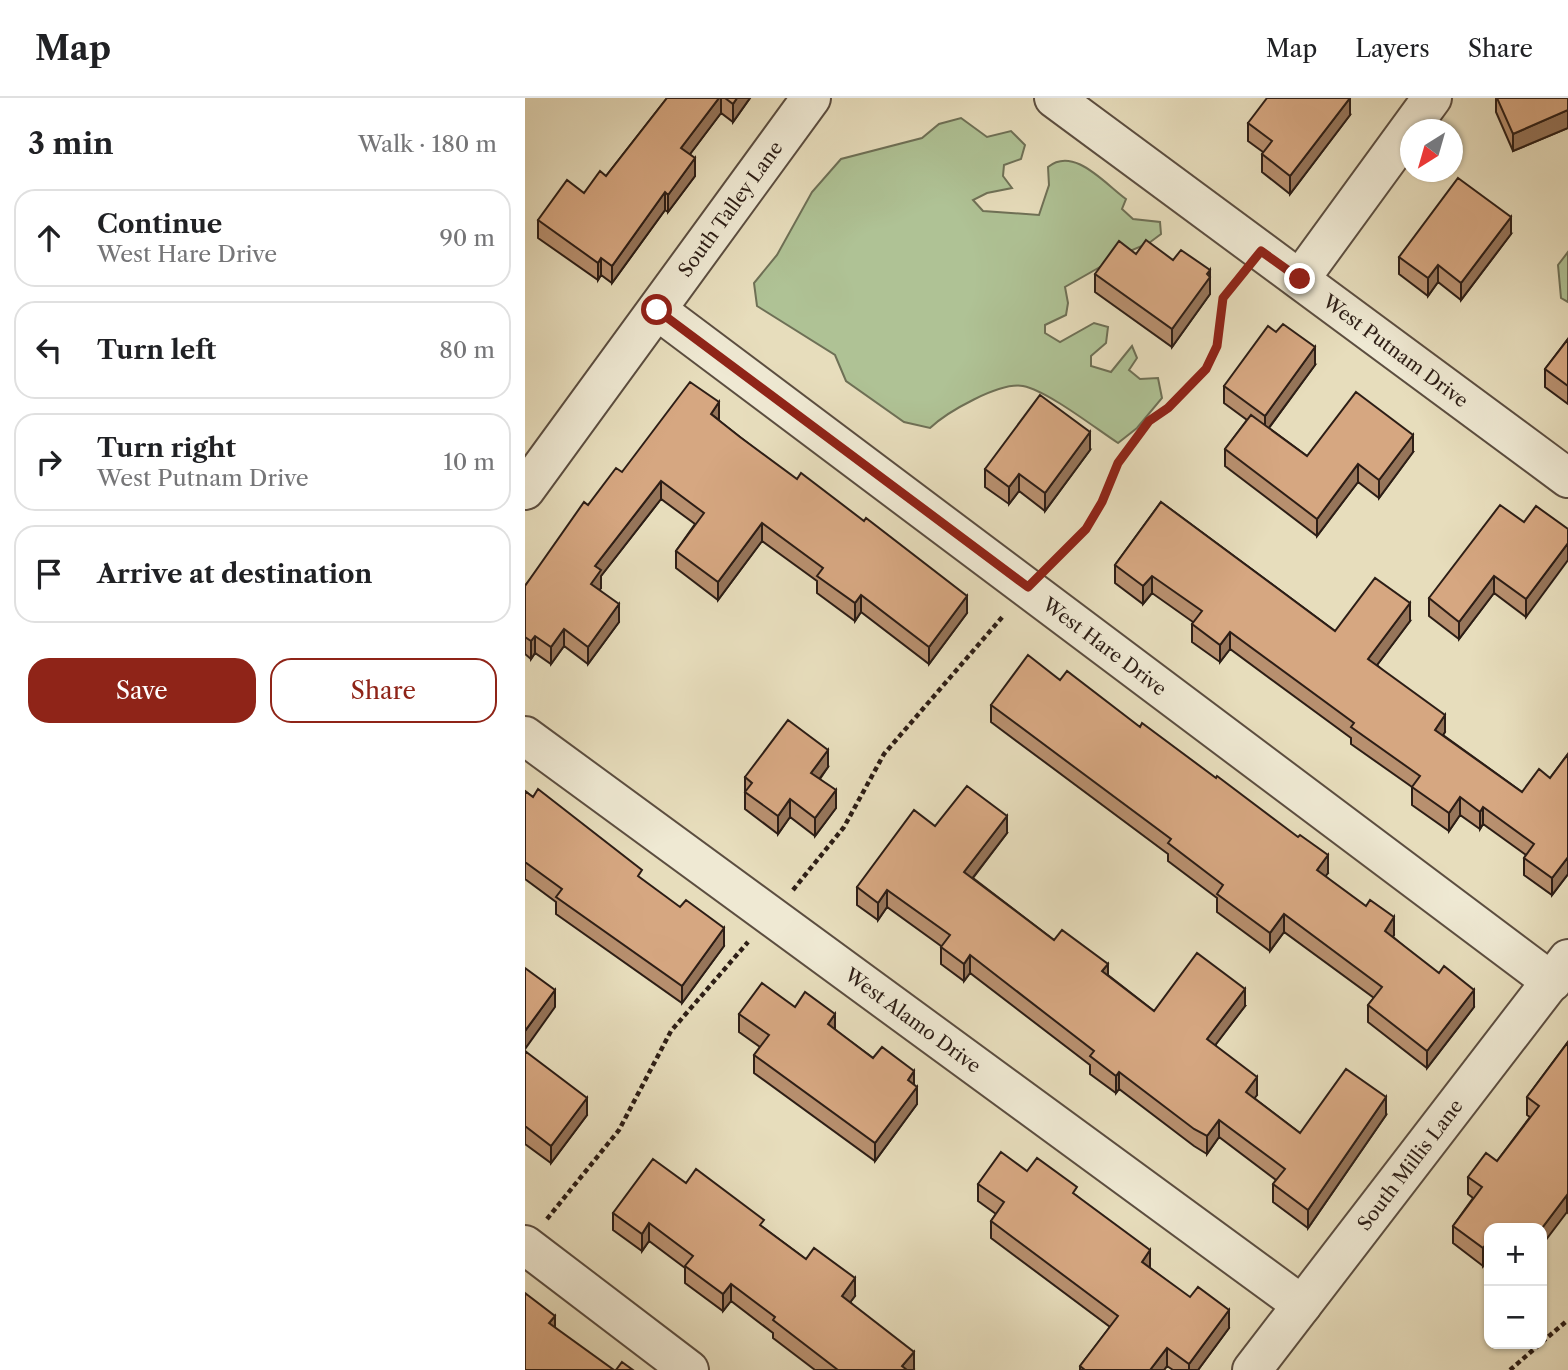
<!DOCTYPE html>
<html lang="en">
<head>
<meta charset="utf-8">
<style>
  body { margin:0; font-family:"Libre Caslon Text",serif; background:#f6f6f6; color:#202124 }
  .controls { position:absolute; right:21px; bottom:21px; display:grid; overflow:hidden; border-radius:14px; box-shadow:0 2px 5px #0004 }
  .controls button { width:63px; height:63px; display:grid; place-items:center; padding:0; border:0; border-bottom:2px solid #e0e0e0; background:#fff; color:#202124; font:35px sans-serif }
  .compass { position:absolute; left:875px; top:21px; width:63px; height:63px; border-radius:50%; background:#fff; box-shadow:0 2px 5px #0004; rotate:217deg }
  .stop { position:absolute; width:21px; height:21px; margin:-16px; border:5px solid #8f2418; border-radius:50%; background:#fff }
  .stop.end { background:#8f2418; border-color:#fff; box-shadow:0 2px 7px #0008 }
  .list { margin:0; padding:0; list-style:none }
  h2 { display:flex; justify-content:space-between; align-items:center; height:91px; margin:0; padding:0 28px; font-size:30px }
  h2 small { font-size:23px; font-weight:400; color:#757577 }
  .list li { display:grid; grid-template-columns:46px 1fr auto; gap:21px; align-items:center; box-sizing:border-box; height:98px; margin:0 14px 14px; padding:0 14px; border:2px solid #e0e0e0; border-radius:21px }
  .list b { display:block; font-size:26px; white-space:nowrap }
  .list p { margin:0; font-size:23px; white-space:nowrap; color:#757577 }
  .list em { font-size:23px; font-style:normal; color:#757577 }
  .actions { display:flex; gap:14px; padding:21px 28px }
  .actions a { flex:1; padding:16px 0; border:2px solid #8f2418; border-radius:21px; text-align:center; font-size:24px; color:#8f2418 }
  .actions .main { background:#8f2418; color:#fff }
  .icon { flex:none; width:38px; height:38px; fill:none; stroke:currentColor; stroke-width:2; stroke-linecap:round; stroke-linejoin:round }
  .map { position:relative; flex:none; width:1043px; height:1272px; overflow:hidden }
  header { display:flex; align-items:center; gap:42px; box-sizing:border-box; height:98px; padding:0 35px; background:#fff; border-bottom:2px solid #e0e0e0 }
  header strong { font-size:33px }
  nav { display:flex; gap:38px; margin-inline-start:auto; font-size:24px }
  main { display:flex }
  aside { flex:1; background:#fff }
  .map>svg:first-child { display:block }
  .green { fill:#afc295; stroke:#6e7056; stroke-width:2 }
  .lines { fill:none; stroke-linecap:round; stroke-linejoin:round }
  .minor-casing { stroke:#5c4e40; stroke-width:42 }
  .path { stroke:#2d1e16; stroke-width:4.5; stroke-dasharray:5 3.5; stroke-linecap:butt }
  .minor { stroke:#efe9d3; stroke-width:38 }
  .wall { fill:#b8906f; stroke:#2d1e16; stroke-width:2 }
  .shaded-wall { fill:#96755a; stroke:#2d1e16; stroke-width:2 }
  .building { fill:#d6a781; stroke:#2d1e16; stroke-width:2 }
  .route { stroke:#8f2418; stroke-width:9 }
  .labels { text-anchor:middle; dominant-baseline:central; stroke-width:5; stroke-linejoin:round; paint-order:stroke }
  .street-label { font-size:19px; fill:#2d1e16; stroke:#efe9d3 }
</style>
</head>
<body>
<header>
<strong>Map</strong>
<nav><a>Map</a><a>Layers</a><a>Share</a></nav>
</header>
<main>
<aside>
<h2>3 min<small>Walk · 180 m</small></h2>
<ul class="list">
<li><svg class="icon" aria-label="ahead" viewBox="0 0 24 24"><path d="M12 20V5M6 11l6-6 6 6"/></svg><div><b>Continue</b><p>West Hare Drive</p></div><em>90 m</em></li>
<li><svg class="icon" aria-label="left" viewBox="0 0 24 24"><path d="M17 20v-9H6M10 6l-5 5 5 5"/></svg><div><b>Turn left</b></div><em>80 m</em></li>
<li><svg class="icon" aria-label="right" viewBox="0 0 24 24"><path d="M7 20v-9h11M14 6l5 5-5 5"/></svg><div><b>Turn right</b><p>West Putnam Drive</p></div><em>10 m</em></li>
<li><svg class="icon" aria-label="arrive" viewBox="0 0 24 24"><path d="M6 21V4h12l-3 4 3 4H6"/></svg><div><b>Arrive at destination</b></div></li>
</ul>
<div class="actions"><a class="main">Save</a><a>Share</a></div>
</aside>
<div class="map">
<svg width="1043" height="1272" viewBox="0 0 1043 1272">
  <rect width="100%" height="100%" fill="#e7ddbc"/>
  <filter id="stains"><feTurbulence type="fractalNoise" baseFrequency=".00286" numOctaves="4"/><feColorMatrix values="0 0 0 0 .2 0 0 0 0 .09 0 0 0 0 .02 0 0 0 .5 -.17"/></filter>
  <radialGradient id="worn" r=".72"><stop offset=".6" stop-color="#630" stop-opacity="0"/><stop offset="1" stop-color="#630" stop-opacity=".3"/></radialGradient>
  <path class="green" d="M436 20 462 39 486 33 500 47 496 61 479 67 478 78 487 90 462 95 448 102 458 113 514 117 524 87 523 69C549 48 579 85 601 101L597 111 608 121 635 124 636 136 624 145 598 156 540 189 543 205 541 217 520 227V235L535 244 569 225 583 229 581 245 566 258V268L586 274 607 248 612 260 604 272 615 281 633 280 637 300 612 330 593 345C570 330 523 293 498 288 474 284 422 314 405 330L379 324 321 283 310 257 232 208 229 185 252 157 287 94 316 61 397 40 414 26Z
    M1043 154V204L1036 200 1033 167Z"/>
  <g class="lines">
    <g class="minor-casing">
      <g id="minor">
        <path id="s1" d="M529 0 1043 380"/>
        <path d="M775 181 907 0"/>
        <path id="s2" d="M132 212 1027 884"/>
        <path id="s3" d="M0 392 286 0"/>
        <path id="s4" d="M0 638 777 1207"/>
        <path d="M0 1147 164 1272"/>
        <path id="s5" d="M727 1272 1043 861"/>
      </g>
    </g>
    <path class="path" d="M528 464 561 431 577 404 593 365 624 323 643 310 681 271 692 248 698 200 713 181
      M268 792 319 729 359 656 479 517
      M22 1121 94 1032 146 933 223 844
      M1017 1244 1043 1222
      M985 1272 1015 1246"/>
    <use href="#minor" class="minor"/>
  </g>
  <path class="wall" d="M142 0H225L208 24 196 15 165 56 170 78 143 114 140 112 87 185 76 177 73 182 13 140V122L59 95 81 78Z
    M971 0H1043V30L988 53 971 14Z
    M825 17 765 96 737 74V56L738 54 723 43V25Z
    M986 136 936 202 913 184 903 198 874 176V159Z
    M611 156 648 162 685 172V196L647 249 570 194V176Z
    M1043 241V306L1020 289V271Z
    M790 267 744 330 782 358 888 354 854 400 833 384 792 438 700 368V351L722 322 699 305V288Z
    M193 322 442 515 404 566 336 514 330 523 292 495V483L237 443 193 502 151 470V453L170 426 136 401 76 478V490L74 492 94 524 63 566 39 548 26 566 10 555 6 561 0 556V488L63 407 97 374Z
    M565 352 520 413 494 393 484 406 460 389V371Z
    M636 404 810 533 885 523 852 567 920 634 918 637 997 694 1025 680 1043 656V776L1027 797 999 777V760L1001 757 958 726 955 731 935 717 924 733 887 707V689L826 646V640L705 551 695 564 667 544V526L668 524 627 495 618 506 590 485V467Z
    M999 424 1043 431 1001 519 969 495 934 541 904 518V500Z
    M535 582 803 775 800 778 869 837 868 839 949 909 902 970 843 924V907L849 900 759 834 745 853 692 814V800L643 763V756L466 624V607Z
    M303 669 295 681 311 710 290 738 265 719 253 736 220 711V679Z
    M0 693 117 782 199 848 157 905 31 816V804L0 781Z
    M410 728 482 735 448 780 529 842 583 877 629 913 720 908 690 947 732 997 729 1000 775 1035 861 1017 783 1130 748 1104V1086L751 1082 694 1039 682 1056 669 1048 594 991 591 995 565 976V967L445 875 439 883 416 866V848L362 809 353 822 332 807V789Z
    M270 909 310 932 348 960 389 986 392 1006 350 1063 229 975V957L235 949 214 934V916Z
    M1043 944V1115L1042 1114 964 1130 958 1168 928 1145V1128L948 1100 943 1096V1079L972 1063 1005 1019 1002 1017V999Z
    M0 953 62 1017 26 1065 0 1046Z
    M502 1073 552 1098 625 1170 704 1230 673 1272H648L642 1268 639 1272H555V1268L585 1229 466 1140V1123L471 1116 453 1103V1086Z
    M161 1085 239 1130 330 1198 325 1204 389 1271 388 1272H290L248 1240V1235L206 1203 198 1213 160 1185V1170L124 1143 117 1153 88 1132V1115Z"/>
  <path class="shaded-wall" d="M194 0H196V15L156 68V50Z
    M212 0H225L208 24V6Z
    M825 0V17L765 96V78Z
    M1043 12V30L988 53V36Z
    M170 60V78L143 114V97Z
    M140 94V112L87 185V168Z
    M986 119V136L936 202V185Z
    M76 160V177L73 182V165Z
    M913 167V184L903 198V180Z
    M685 172V196L647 249V231Z
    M790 249V267L740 335V318Z
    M194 304V322L186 316Z
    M565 334V352L520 413V395Z
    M888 337V354L854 400V382Z
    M833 366V384L792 438V421Z
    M494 376V393L484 406V389Z
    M136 383V401L76 478V490L66 503V486L70 468Z
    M237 425V443L193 502V484Z
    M1043 445V462L1001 519V501Z
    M627 478V495L618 506V488Z
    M969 478V495L934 541V524Z
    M336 497V514L330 523V505Z
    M442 498V515L404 566V549Z
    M885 505V523L843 579V561Z
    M94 506V524L63 566V549Z
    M39 531V548L26 566V549Z
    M705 534V551L695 564V547Z
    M10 538V555L6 561V543Z
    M920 617V634L910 649V632Z
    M303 652V669L286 692V675Z
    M311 692V710L290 738V720Z
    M935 699V717L924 733V715Z
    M265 701V719L253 736V718Z
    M958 709V726L955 731V714Z
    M482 718V735L439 791V774Z
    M803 757V775L792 789V772Z
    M1043 759V776L1027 797V780Z
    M362 792V809L353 822V805Z
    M759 816V834L745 853V835Z
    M869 819V837L860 850V833Z
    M199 830V848L157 905V888Z
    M445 857V875L439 883V866Z
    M583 866V883L577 873Z
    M720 891V908L682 958V941Z
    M30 892V909L0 951V933Z
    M949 892V909L902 970V953Z
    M310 916V933L303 926Z
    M389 973V991L383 982Z
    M594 974V991L591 995V978Z
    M732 979V997L721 1011V994Z
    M392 989V1006L350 1063V1045Z
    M861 999V1017L783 1130V1112Z
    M62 1000V1017L26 1065V1048Z
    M694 1022V1039L682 1056V1038Z
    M1042 1097V1114L1017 1147V1130Z
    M124 1125V1143L117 1153V1136Z
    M964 1142V1160L958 1168V1150Z
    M625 1152V1170L617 1164Z
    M330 1180V1198L317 1215V1198Z
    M206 1186V1203L198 1213V1196Z
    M704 1212V1230L673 1272H664V1266Z
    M30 1218V1235L24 1225Z
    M642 1250V1268L639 1272H625Z
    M389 1254V1271L388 1272H377V1268Z"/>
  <path class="building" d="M142 0H194L156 50 170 60 143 97 140 94 87 168 76 160 73 165 13 122 42 82 59 95 75 73 81 78Z
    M200 0H212L208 6Z
    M742 0H825L765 78 737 56 747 43 723 25Z
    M972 0H1043V12L988 36Z
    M933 80 986 119 936 185 913 167 903 180 874 159Z
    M621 142 648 162 656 152 685 172 682 176 685 179 647 231 570 176 594 143 611 156Z
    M758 226 790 249 740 318 699 288 743 228 751 234Z
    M1043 241V288L1020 271Z
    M165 284 194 304 186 316 215 339 272 381 276 375 339 423 341 420 442 498 404 549 336 497 330 505 292 478 298 470 237 425 193 484 151 453 179 415 136 383 70 468 76 472 66 486 94 506 63 549 39 531 26 549 10 538 6 543 0 539V488L59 404 63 407 91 370 97 374Z
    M831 294 888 337 854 382 833 366 792 421 700 351 726 317 782 358Z
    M515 297 565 334 520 395 494 376 484 389 460 371Z
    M636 404 810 533 850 480 885 505 843 561 920 617 910 632 997 694 1014 671 1025 680 1043 656V759L1027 780 999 760 1009 746 958 709 955 714 935 699 924 715 887 689 895 678 826 629 829 625 705 534 695 547 667 526 677 513 627 478 618 488 590 467Z
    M975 407 999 424 1011 408 1043 431V445L1001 501 969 478 934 524 904 500Z
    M503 557 535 582 542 573 615 629 617 625 691 680 692 678 773 739 775 737 803 757 792 772 841 808 845 802 869 819 860 833 914 875 919 868 949 892 902 953 843 907 857 889 759 816 745 835 692 796 698 787 643 745 646 741 466 607Z
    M263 622 303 652 286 675 311 692 290 720 265 701 253 718 220 694 227 685 220 679Z
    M442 688 482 718 439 774 529 842 537 832 583 866 577 873 629 913 672 855 720 891 682 941 732 979 721 994 775 1035 821 971 861 999 783 1112 748 1086 760 1071 694 1022 682 1038 669 1031 594 974 591 978 565 958 569 953 445 857 439 866 416 849 425 837 362 792 353 805 332 789 389 712 410 728Z
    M13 691 117 772 113 778 155 809 161 802 199 830 157 888 31 799 37 791 0 764V693L8 699Z
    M0 870 30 892 0 933Z
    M237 885 270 909 280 894 310 916 303 926 348 960 357 949 389 973 383 982 392 989 350 1045 229 957 244 937 214 916Z
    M1043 944V1098L1042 1097 1017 1130H964V1142L958 1150 928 1128 957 1089 943 1079 961 1055 972 1063 1014 1008 1002 999Z
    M0 953 62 1000 26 1048 0 1028Z
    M476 1054 502 1073 512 1060 552 1089 548 1095 625 1152 617 1164 665 1199 673 1189 704 1212 664 1266 642 1250 625 1272H560L555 1268 593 1218 466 1123 479 1104 453 1086Z
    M128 1061 161 1085 171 1071 239 1122 235 1127 281 1161 289 1150 330 1180 317 1198 389 1254 377 1268 382 1272H313L248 1222 250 1219 206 1186 198 1196 160 1168 168 1158 124 1125 117 1136 88 1115Z
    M0 1195 30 1218 24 1225 89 1272H0Z
    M97 1264 108 1272H91Z"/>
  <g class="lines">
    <path class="route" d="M132 212 503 489 561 431 577 404 593 365 624 323 643 310 681 271 692 248 698 200 736 153 775 181"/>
  </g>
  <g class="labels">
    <g class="street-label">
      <text stroke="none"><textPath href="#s3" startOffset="348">South Talley Lane</textPath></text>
      <text stroke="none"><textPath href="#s1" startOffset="425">West Putnam Drive</textPath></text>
      <text stroke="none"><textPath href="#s2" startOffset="560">West Hare Drive</textPath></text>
      <text stroke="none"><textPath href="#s4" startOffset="481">West Alamo Drive</textPath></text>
      <text stroke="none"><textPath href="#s5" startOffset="259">South Millis Lane</textPath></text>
    </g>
  </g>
  <rect width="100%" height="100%" filter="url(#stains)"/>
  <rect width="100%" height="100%" fill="url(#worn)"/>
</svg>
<div class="controls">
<button>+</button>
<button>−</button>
</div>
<svg class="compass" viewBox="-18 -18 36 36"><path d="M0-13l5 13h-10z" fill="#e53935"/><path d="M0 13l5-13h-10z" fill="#757577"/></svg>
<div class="stop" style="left:132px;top:212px"></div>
<div class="stop end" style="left:775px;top:181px"></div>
</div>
</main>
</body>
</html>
